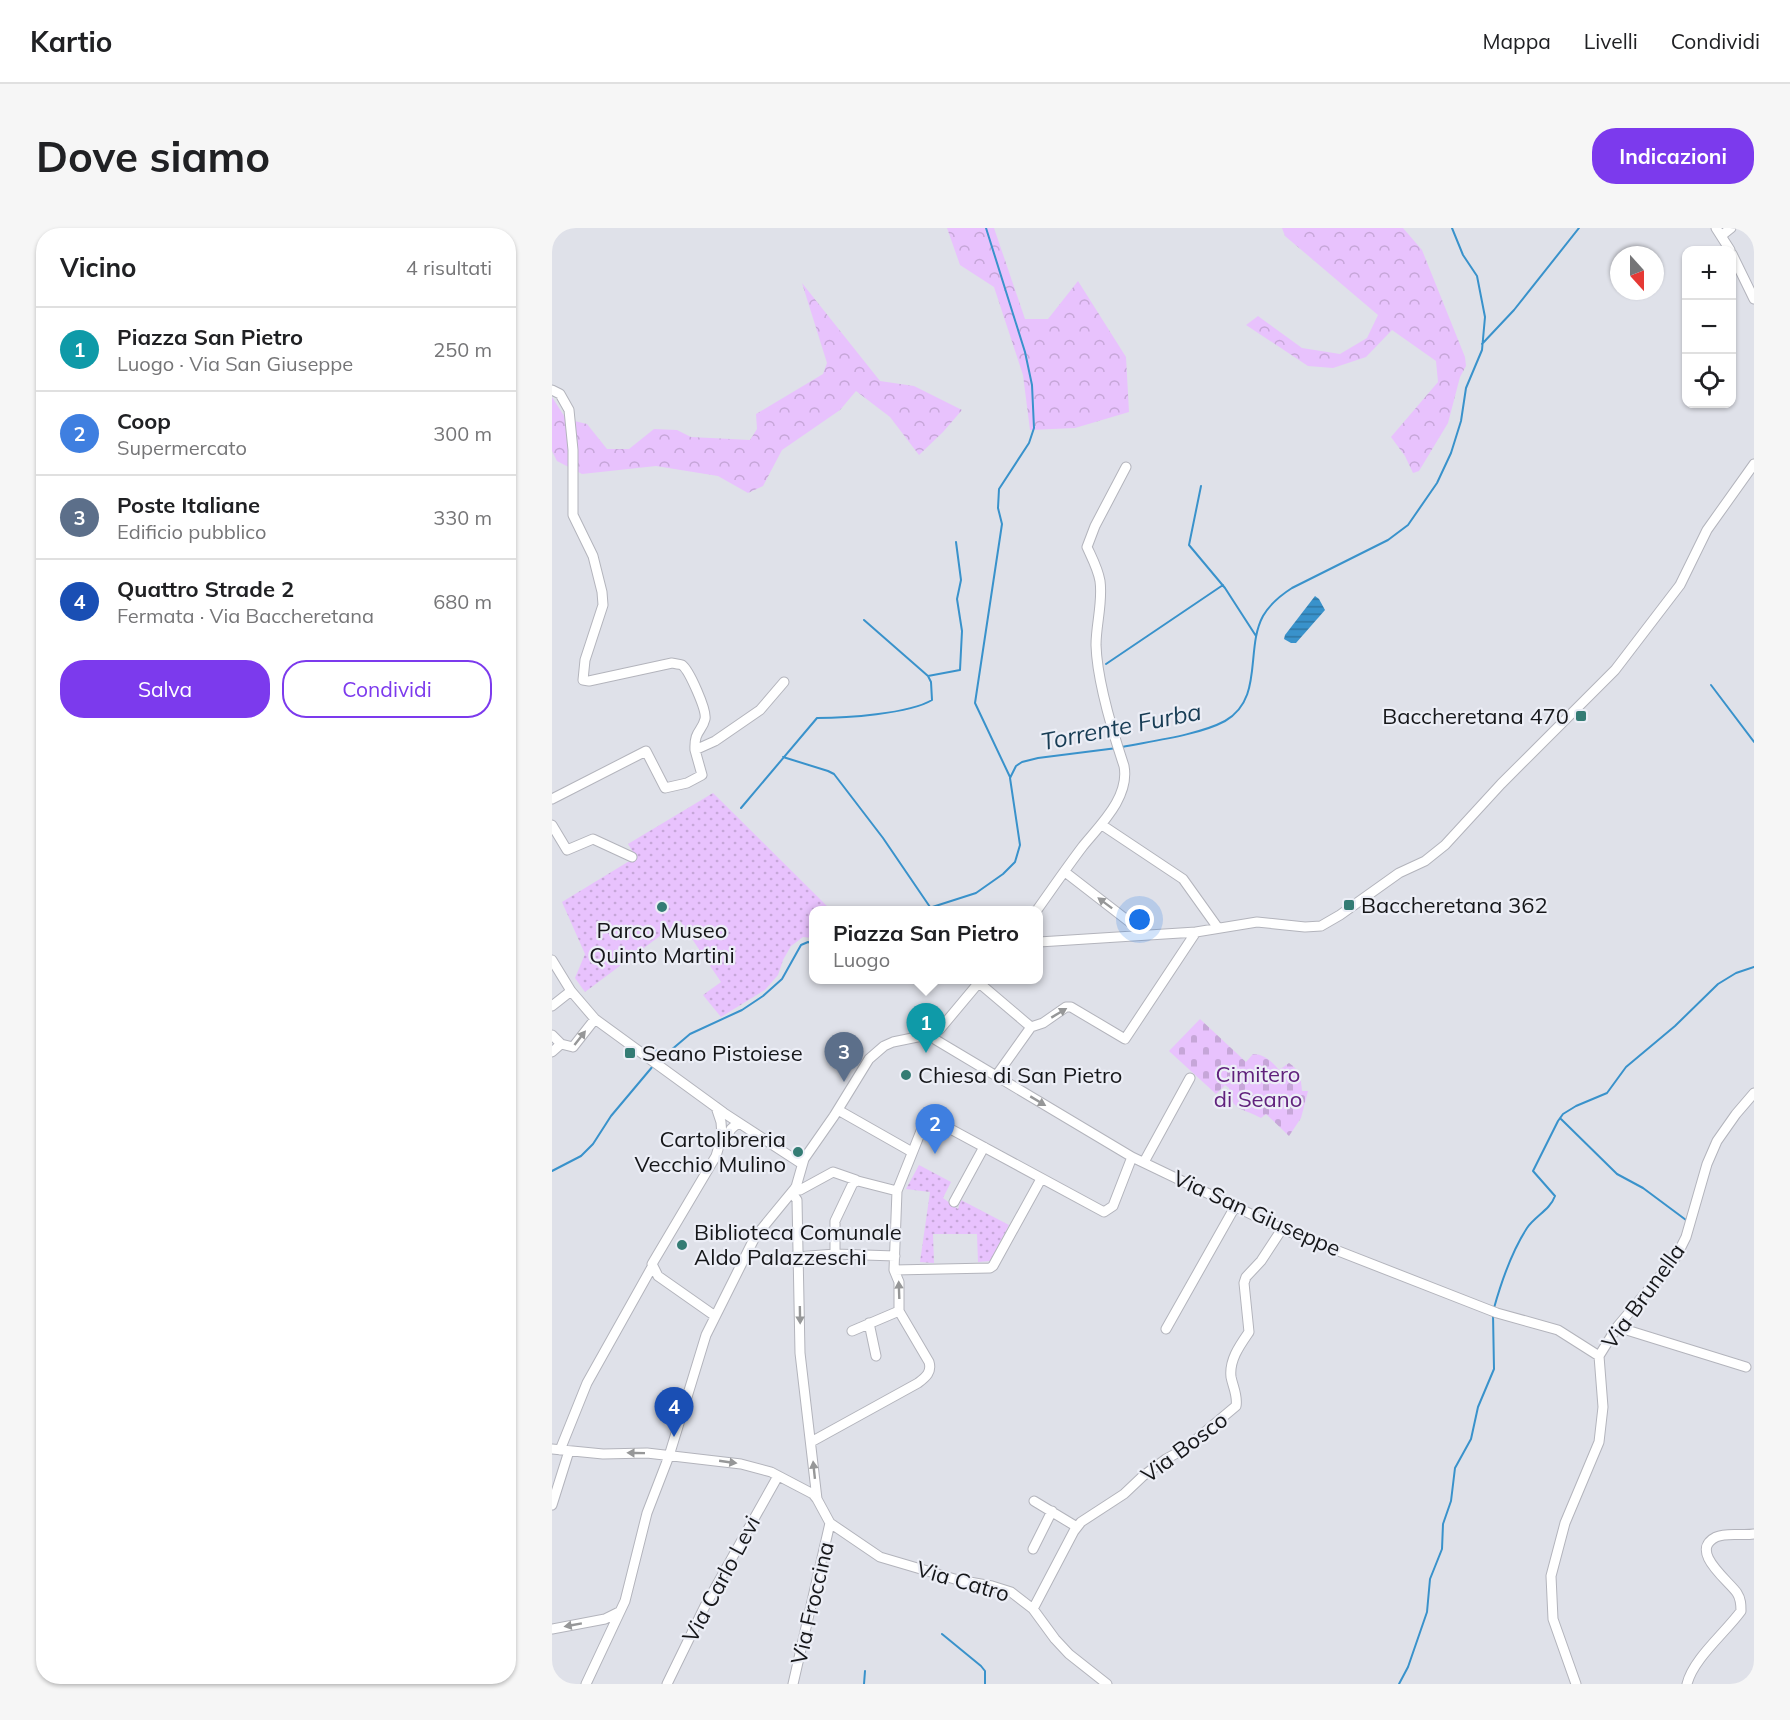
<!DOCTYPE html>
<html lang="it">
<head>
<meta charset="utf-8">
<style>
  body { margin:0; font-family:Mulish,sans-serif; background:#f6f6f6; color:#202124 }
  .controls { position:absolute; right:18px; top:18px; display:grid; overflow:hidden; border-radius:12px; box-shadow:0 2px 4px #0004 }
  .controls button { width:54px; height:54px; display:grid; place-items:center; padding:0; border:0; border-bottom:2px solid #e0e0e0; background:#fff; color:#202124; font:30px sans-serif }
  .compass { position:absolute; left:1058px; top:18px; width:54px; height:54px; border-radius:50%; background:#fff; box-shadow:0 2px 4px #0004; rotate:159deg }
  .you { position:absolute; left:588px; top:692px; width:21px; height:21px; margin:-15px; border:4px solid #fff; border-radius:50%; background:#1a73e8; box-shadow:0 0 0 9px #1a73e833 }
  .badge { display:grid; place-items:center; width:39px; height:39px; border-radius:50%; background:#7c3aed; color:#fff; font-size:20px; font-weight:700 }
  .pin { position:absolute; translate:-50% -50px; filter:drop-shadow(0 2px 3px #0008) }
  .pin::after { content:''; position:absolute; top:32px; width:21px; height:18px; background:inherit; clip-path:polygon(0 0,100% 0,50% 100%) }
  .popup { position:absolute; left:257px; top:678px; width:234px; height:78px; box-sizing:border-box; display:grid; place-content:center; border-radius:12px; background:#fff; filter:drop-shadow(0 2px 4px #0005); font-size:20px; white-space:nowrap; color:#757577 }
  .popup b { font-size:22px; color:#202124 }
  .popup::after { content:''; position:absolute; left:50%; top:100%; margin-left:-12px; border:12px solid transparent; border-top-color:#fff }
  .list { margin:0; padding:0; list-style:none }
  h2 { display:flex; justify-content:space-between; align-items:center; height:78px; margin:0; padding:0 24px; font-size:26px }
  h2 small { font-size:20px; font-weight:400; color:#757577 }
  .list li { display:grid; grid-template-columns:39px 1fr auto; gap:18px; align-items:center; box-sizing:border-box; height:84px; padding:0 24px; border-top:2px solid #e0e0e0 }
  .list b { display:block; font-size:22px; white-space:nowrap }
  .list p { margin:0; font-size:20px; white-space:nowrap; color:#757577 }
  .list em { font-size:20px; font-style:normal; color:#757577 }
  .actions { display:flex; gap:12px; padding:18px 24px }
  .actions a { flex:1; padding:14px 0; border:2px solid #7c3aed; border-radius:24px; text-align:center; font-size:21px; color:#7c3aed }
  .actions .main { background:#7c3aed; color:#fff }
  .icon { flex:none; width:33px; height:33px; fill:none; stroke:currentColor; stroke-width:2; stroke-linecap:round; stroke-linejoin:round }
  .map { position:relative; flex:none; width:1202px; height:1456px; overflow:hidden; border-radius:24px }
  header { display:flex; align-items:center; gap:36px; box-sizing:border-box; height:84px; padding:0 30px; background:#fff; border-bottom:2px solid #e0e0e0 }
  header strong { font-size:28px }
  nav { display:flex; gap:33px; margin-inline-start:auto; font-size:21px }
  .intro { display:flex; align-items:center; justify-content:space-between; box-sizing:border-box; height:144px; padding:0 36px }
  h1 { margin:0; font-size:42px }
  .button { padding:15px 27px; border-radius:24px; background:#7c3aed; color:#fff; font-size:21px; font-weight:700 }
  main { display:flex; gap:36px; padding:0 36px }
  aside { flex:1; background:#fff; border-radius:24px; box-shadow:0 2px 4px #0004 }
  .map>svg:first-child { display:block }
  .forest { fill:url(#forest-crowns) }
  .cemetery { fill:url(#cemetery-stones) }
  .park { fill:url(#park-dots) }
  .water { fill:url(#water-rules) }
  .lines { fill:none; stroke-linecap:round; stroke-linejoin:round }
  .stream { stroke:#3992cb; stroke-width:2 }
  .minor-casing { stroke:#b3b4bc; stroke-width:11 }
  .minor { stroke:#fff; stroke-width:9 }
  .oneway { fill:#969798 }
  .poi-dot { fill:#347c74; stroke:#eceef6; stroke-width:2 }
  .labels { text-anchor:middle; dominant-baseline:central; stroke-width:4.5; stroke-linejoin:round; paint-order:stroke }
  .poi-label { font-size:22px; fill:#16171a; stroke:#eceef6; text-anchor:start }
  .park-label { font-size:22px; fill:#60217c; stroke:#eceef6 }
  .street-label { font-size:22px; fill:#16171a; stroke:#eceef6 }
  .water-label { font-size:24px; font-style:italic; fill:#183d55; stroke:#eceef6 }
</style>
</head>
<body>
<header>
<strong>Kartio</strong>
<nav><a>Mappa</a><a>Livelli</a><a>Condividi</a></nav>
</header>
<div class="intro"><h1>Dove siamo</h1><a class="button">Indicazioni</a></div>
<main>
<aside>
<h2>Vicino<small>4 risultati</small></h2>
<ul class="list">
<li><span class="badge" style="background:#0f9aa8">1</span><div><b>Piazza San Pietro</b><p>Luogo · Via San Giuseppe</p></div><em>250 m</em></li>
<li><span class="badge" style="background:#3f7fe0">2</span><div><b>Coop</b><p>Supermercato</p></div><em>300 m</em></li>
<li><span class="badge" style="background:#5c6f8a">3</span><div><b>Poste Italiane</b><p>Edificio pubblico</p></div><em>330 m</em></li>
<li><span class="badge" style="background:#1a4fb4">4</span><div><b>Quattro Strade 2</b><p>Fermata · Via Baccheretana</p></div><em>680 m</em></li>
</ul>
<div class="actions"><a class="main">Salva</a><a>Condividi</a></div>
</aside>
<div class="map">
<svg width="1202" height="1456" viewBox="0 0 1202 1456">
  <defs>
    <pattern id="forest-crowns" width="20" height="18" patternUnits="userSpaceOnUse" patternTransform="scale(1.5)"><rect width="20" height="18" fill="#e8c2fd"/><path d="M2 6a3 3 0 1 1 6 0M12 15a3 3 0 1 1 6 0" fill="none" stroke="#c6a6d8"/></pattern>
    <pattern id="cemetery-stones" width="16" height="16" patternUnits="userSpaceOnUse" patternTransform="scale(1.5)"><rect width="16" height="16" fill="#e8c2fd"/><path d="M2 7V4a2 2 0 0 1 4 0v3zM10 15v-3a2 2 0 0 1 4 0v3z" fill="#c6a6d8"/></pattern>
    <pattern id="park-dots" width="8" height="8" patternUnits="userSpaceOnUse" patternTransform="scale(1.5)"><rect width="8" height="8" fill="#e8c2fd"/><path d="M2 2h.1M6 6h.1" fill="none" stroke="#c6a6d8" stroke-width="1.8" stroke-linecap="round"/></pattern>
    <pattern id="water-rules" width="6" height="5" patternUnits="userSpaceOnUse" patternTransform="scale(1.5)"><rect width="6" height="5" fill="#3992cb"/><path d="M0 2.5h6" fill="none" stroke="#2f76a4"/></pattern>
  </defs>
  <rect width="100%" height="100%" fill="#dfe1e9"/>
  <path class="forest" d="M395 0H442L473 91H496L526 53 574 129 577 184 523 200 478 202 471 147 442 59 408 37Z
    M730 0H851L870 22 913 129 914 138 908 149 896 195 867 243 861 245 853 228 839 209 886 154 884 133 840 102 814 129 781 140 756 138 694 97 706 88 750 120 788 126 815 110 826 87 733 8Z
    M250 55 328 153 362 158 410 182 391 204 367 227 338 189 304 163 288 182 230 222 211 258 196 265 166 248 104 238 30 246 5 233 0 223V169L14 191 35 196 55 221H77L102 201 125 202 139 209 198 212 205 201 204 186 271 146 275 135Z"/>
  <path class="cemetery" d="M648 791 694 834 701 826C711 826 720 833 727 842L737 835C748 842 749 850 750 863H756L749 890 737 908 714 886 709 890C693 881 677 882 677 860L673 857 664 866 617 823Z"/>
  <path class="park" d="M161 565 279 682H262L261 710 251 709 239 718 231 732 226 747 213 762 169 789 151 767 169 754 128 693 33 764 23 750 33 726 10 674 84 629 76 616Z
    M367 937 399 954 391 970 406 981 409 972 457 997 438 1033 426 1034 425 1006H381L382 1035 368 1034 378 964 354 961Z"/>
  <path class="water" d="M763 368 767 371 773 382 744 415H739L732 411 733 407Z"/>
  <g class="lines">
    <path class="stream" d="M434 0 473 124 480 157 482 200 477 215 447 261 446 280 450 296 423 475 458 549
      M930 116 962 82 1027 0
      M649 258 637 317 673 360 704 408
      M554 436 671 357
      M376 448 408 442 410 403 405 371 409 352 404 314
      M1159 457 1202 514
      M570 519C600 513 647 507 673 493 712 471 693 421 711 388 718 376 729 367 740 360L836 312 856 297 885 255 899 225 909 193 914 160 930 122 933 89 925 48 911 27 900 0
      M231 529 276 543 282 546 331 610 378 679
      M189 580 265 490C293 490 357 486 380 472L379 454 376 448 312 392
      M371 682 424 665 451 646 463 634 468 617 458 550 464 538 470 534 486 530 565 520
      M96 818 112 827
      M105 834 138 806 190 782 211 768 230 751 249 717 256 714 262 716
      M1009 891 1065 946 1091 960 1134 992
      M0 943 29 928 41 916 59 888 101 838
      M942 1080C949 1055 960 1023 975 1000 983 988 998 982 1003 968L981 943 1006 893 1011 886 1024 878 1055 865 1074 839 1123 798 1166 756 1184 745 1202 739
      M390 1406 429 1438 433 1443V1456
      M312 1456 313 1443
      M847 1456 856 1439 875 1384 878 1351 890 1321 891 1296 899 1273 903 1240 919 1211 926 1179 942 1141 941 1086"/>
    <g class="minor-casing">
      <path id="minor" d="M1164 0 1178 22
        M1198 0V1
        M1169 8 1179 0
        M1180 26 1202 71
        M0 162 8 166 17 182 21 222V287L41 328 50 364 51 377 33 432 31 452 37 453 120 435C123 436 128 436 130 437 137 442 155 482 153 491 150 504 142 502 143 522
        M0 571 94 523 113 560 135 555 150 547 143 522 163 513 208 482 232 454
        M0 597 15 622 41 611 80 629
        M550 597 631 651 666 700
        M513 644 593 706
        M485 682C500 661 515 639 531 618 548 597 578 569 572 538 561 505 545 452 544 417 544 396 551 374 548 353 546 341 540 330 535 319L543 298 574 239
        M487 714 644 704 705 694 753 699 769 698 788 687 847 645 873 633 893 617 949 556 1063 442 1128 357 1155 302 1202 236
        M0 732 19 763 43 791 172 885 250 936
        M426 754 479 799 491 795 514 779H519L573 811 644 704
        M0 778 19 763
        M380 806 384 812 580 929 730 1001 945 1085 1006 1102 1047 1128
        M0 807 9 816 0 824
        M9 816 21 819 43 791
        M444 848 479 799
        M286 882 360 924
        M175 909 179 901 186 895
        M592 934 638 850
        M489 951 441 1038 438 1040 342 1042 345 963 369 903 373 895 380 891 552 984 561 978 580 929
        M243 960 248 962 281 944 304 952
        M240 965 245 972 248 1125 265 1271 278 1295 328 1329 406 1352 440 1358 459 1364 481 1381 503 1411 517 1426 555 1456
        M402 974 432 919
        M283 1026V993L301 955 306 953 345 963
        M245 1029 283 1026 343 1028
        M163 1088 106 1048 100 1036 164 928 170 908 169 894 164 879
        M317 1095 324 1128
        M1065 1099 1194 1139
        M614 1101 684 977
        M300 1103 347 1083
        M259 1214 366 1155C374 1149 380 1144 377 1134L347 1083V1054L342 1042
        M0 1221 51 1226 95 1225 189 1236 219 1244 261 1266 265 1271
        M8 1222 35 1155 100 1039
        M482 1273 525 1299
        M0 1277 17 1223
        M481 1321 500 1283
        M481 1381 522 1303 529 1294 572 1266 591 1248 614 1231 634 1220 684 1178C686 1168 681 1159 679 1149 677 1132 688 1117 697 1104L692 1055 694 1049 709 1033 730 1001
        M0 1401 53 1391 67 1384
        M34 1456 73 1373 95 1285 117 1228 154 1107 203 1009 244 959 252 931 282 888 317 831 332 818 341 814 380 806 388 801 429 752
        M115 1456 153 1378 226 1248
        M241 1456 278 1295
        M1024 1456 1001 1391 999 1348 1013 1295 1047 1214 1051 1179 1047 1128 1065 1099 1124 1029 1134 1009 1155 936 1165 913 1184 886 1202 865
        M1135 1456C1141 1431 1173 1405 1189 1383 1189 1377 1189 1371 1185 1365 1177 1353 1136 1323 1164 1309 1175 1304 1190 1308 1202 1306"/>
    </g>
    <use href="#minor" class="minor"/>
  </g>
  <defs><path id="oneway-solid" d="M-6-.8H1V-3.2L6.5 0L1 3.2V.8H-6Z" transform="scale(1.5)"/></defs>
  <g class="oneway">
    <use href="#oneway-solid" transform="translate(553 675) rotate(-143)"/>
    <use href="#oneway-solid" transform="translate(507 785) rotate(-31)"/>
    <use href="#oneway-solid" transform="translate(28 810) rotate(-52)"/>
    <use href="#oneway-solid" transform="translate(486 873) rotate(31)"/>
    <use href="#oneway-solid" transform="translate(347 1062) rotate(-92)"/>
    <use href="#oneway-solid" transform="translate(248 1087) rotate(89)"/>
    <use href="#oneway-solid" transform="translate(84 1225) rotate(-179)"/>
    <use href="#oneway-solid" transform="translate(176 1234) rotate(8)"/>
    <use href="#oneway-solid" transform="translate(262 1242) rotate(-96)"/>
    <use href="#oneway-solid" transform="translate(21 1397) rotate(170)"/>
  </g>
  <g class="poi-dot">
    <rect x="1023" y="482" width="12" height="12" rx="3"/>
    <rect x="791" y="671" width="12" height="12" rx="3"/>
    <circle cx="110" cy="679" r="6"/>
    <rect x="72" y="819" width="12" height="12" rx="3"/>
    <circle cx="354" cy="847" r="6"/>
    <circle cx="246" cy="924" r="6"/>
    <circle cx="130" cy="1017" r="6"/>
  </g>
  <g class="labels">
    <g class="poi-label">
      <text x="1017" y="488" text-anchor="end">Baccheretana 470</text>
      <text x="809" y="677">Baccheretana 362</text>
      <text x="110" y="702" text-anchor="middle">Parco Museo<tspan x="110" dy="25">Quinto Martini</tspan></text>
      <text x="90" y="825">Seano Pistoiese</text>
      <text x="366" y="847">Chiesa di San Pietro</text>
      <text x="234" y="911" text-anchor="end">Cartolibreria<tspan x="234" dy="25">Vecchio Mulino</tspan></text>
      <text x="142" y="1004">Biblioteca Comunale<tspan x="142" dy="25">Aldo Palazzeschi</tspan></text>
    </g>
    <g class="park-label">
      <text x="706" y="846">Cimitero<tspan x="706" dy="25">di Seano</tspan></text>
    </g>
    <g class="street-label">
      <text transform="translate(705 985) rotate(24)">Via San Giuseppe</text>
      <text transform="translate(1091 1068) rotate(-54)">Via Brunella</text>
      <text transform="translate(632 1219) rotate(-37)">Via Bosco</text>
      <text transform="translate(169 1351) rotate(-62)">Via Carlo Levi</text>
      <text transform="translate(411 1353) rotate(16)">Via Catro</text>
      <text transform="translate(260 1375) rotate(-77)">Via Froccina</text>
    </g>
    <g class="water-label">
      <text transform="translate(569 498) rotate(-11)">Torrente Furba</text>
    </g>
  </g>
</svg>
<div class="controls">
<button>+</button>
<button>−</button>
<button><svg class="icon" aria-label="locate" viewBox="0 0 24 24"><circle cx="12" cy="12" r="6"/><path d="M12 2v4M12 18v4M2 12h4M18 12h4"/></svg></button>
</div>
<svg class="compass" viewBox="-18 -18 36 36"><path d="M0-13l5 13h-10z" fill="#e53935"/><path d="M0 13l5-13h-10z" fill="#757577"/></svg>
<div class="you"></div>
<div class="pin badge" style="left:374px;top:825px;background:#0f9aa8">1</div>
<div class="popup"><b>Piazza San Pietro</b>Luogo</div>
<div class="pin badge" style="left:383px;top:926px;background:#3f7fe0">2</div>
<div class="pin badge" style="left:292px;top:854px;background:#5c6f8a">3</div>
<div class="pin badge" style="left:122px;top:1209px;background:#1a4fb4">4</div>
</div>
</main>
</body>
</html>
